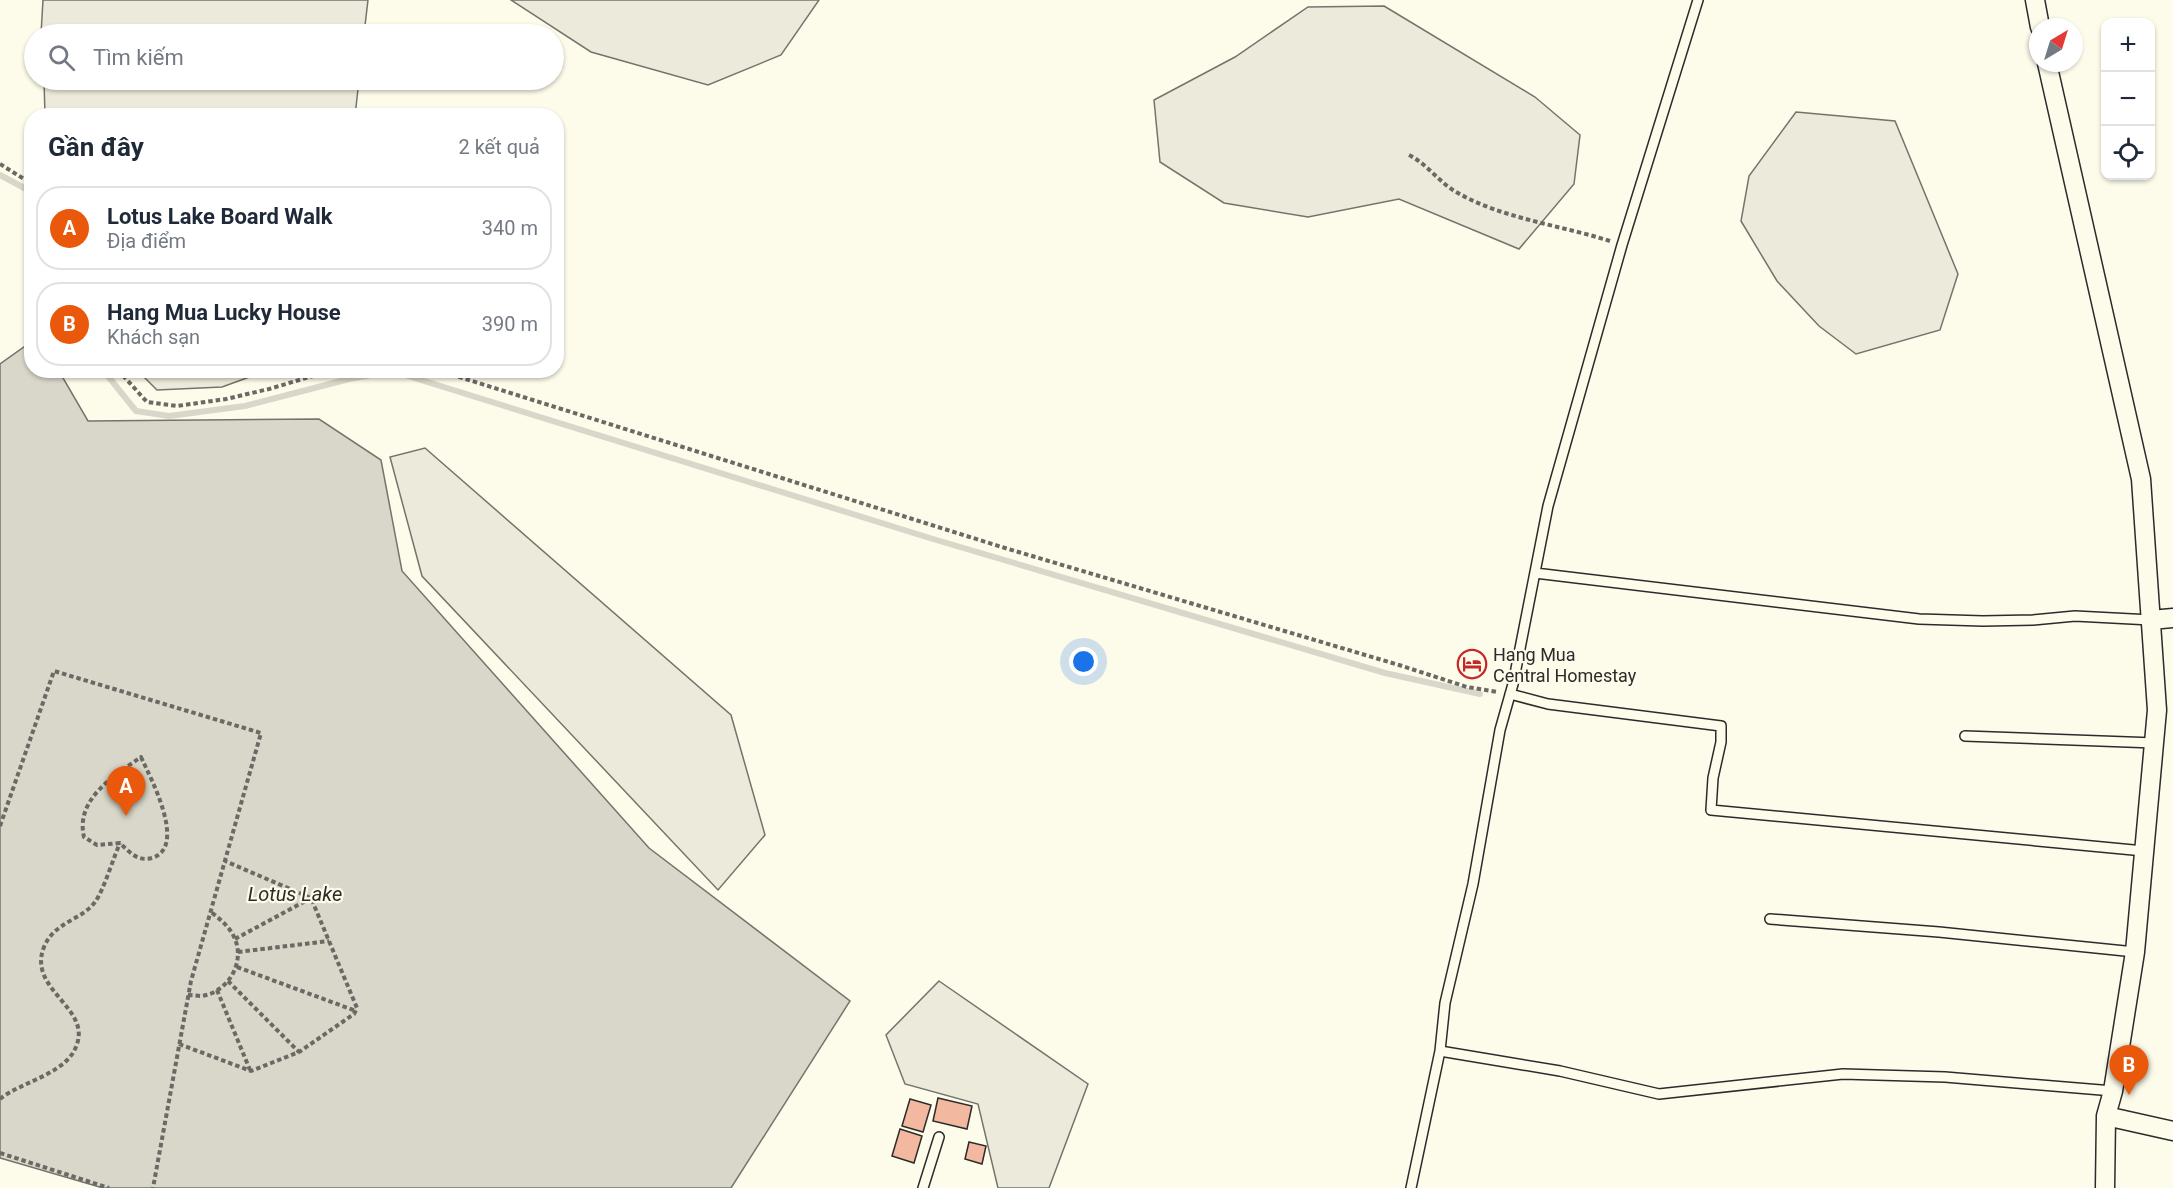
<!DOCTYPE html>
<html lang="vi">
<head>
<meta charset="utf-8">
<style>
  body { margin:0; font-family:Roboto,sans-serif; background:#f2f2f3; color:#1f2937 }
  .controls { position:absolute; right:18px; top:18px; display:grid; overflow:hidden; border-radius:12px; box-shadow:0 2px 4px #0004 }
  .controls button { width:54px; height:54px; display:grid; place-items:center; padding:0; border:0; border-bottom:2px solid #e0e1e3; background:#fff; color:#1f2937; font:30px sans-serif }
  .compass { position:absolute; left:2029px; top:18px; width:54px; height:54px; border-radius:50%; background:#fff; box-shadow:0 2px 4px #0004; rotate:38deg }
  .you { position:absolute; left:1084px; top:662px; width:21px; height:21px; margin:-15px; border:4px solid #fff; border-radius:50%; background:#1a73e8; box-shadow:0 0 0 9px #1a73e833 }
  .badge { display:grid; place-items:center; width:39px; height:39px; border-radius:50%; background:#ea580c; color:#fff; font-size:20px; font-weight:700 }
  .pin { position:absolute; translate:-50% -50px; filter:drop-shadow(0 2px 3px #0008) }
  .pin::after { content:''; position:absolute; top:32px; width:21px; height:18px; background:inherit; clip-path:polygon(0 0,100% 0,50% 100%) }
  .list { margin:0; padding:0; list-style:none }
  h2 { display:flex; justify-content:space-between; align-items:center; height:78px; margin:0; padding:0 24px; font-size:26px }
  h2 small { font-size:20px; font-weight:400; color:#747a83 }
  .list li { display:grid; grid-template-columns:39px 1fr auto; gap:18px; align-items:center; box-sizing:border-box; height:84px; margin:0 12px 12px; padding:0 12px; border:2px solid #e0e1e3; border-radius:24px }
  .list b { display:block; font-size:22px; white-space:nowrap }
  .list p { margin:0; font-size:20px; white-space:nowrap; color:#747a83 }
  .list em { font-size:20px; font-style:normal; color:#747a83 }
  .icon { flex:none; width:33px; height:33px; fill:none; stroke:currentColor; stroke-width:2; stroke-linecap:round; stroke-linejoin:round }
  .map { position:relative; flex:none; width:2173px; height:1188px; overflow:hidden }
  .search { position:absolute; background:#fff; box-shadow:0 2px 4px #0004; left:24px; top:24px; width:540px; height:66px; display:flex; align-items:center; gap:15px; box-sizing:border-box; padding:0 21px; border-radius:33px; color:#747a83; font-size:22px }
  .panel { position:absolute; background:#fff; box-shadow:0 2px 4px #0004; left:24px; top:108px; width:540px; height:270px; border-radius:24px }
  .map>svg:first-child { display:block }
  .green { fill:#ecebdb; stroke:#74746e; stroke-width:1.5 }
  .water { fill:#d8d7c9; stroke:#74746e; stroke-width:1.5 }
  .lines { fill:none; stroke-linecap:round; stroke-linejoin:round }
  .stream { stroke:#d8d7c9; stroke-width:6 }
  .building { fill:#f2b8a0; stroke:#2b2b2b; stroke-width:1.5 }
  .lane-casing { stroke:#2b2b2b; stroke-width:12 }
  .street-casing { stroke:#2b2b2b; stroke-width:21 }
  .path { stroke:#6a6964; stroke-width:4; stroke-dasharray:4.5 3; stroke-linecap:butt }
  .lane { stroke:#fdfbea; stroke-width:9 }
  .street { stroke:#fdfbea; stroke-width:18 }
  .labels { text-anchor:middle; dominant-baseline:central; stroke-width:4.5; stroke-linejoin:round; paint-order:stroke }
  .poi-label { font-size:18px; fill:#2b2b2b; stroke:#fdfbea; text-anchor:start }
  .water-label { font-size:20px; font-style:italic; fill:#2b2b2b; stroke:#fdfbea }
</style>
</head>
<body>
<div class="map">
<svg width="2173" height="1188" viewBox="0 0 2173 1188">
  <rect width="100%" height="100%" fill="#fdfbea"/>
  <path class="green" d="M43 0H368L364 34H41Z
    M511 0H819L781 55 708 85 591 52Z
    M1384 6 1535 97 1580 135 1574 184 1519 249 1399 199 1308 217 1224 203 1160 162 1154 100 1235 57 1308 7Z
    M44 80H359L355 116 45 115Z
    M1796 112 1895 121 1958 274 1940 330 1856 354 1819 326 1777 281 1741 221 1749 176Z
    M138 371H266L222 387 157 390Z
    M425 448 731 715 765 835 718 890 422 576 390 457Z
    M939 981 1088 1084 1049 1188H998L978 1104 905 1084 886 1035Z"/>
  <path class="water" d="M31 342 32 370 59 371 88 421 319 419 381 460 402 571 649 848 850 1001 731 1188H103L0 1158V364Z"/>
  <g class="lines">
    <path class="stream" d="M0 175 28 190 32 206
      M103 370 136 411 169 416 245 406 349 379 392 371 933 539 1385 673 1480 694"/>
  </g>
  <path class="building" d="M938 1098 972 1106 967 1129 933 1121Z
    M910 1099 931 1105 923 1132 902 1126Z
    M900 1129 922 1136 914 1163 892 1156Z
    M969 1142 986 1146 982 1164 965 1159Z"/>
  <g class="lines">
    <g class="lane-casing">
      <path id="lane" d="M1535 573 1919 619 1983 621 2033 620 2075 616 2151 620
        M1510 694 1548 704 1721 726V742L1713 778 1711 810 2144 851
        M1965 736 2155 743
        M1770 919 1939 932 2135 952
        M1440 1051 1560 1071 1659 1094 1843 1074 1945 1077 2113 1091
        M923 1188 939 1137
        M1411 1188 1440 1051 1445 1003 1473 884 1500 730 1513 684 1548 506 1622 245 1698 0"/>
    </g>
    <g class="street-casing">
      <path id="street" d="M2035 0 2040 27
        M2047 63 2141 479 2157 710 2135 952 2113 1091 2106 1116 2105 1188
        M2151 620 2173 618
        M2106 1116 2173 1131"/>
    </g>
    <path class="path" d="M1409 155C1427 164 1439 182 1456 192 1503 219 1560 225 1610 241
      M0 164 32 184
      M118 370 147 402 177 406 226 399 269 389 333 370
      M437 370 1005 548 1399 665 1467 687 1498 692
      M141 757C150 777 188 847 152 858 138 862 129 852 120 843L97 845 84 837C75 799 114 776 141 757Z
      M0 826 54 671 261 733 191 981 153 1188
      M235 939 311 898
      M238 952 329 941
      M237 967 356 1011
      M228 981 299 1052
      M217 990 250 1070
      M188 995C193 995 198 996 202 996 228 992 245 963 235 939 230 927 221 920 211 912
      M179 1044 251 1071 299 1052 354 1014 357 1008 311 898 225 861
      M0 1099C22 1081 68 1074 77 1044 90 1007 27 989 44 947 54 922 82 920 95 902 103 892 114 856 120 843
      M0 1153 109 1188"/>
    <use href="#lane" class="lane"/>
    <use href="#street" class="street"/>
  </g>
  <defs>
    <g id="hotel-ring" transform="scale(1.5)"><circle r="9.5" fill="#fdfbea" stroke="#c62828" stroke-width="1.5"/><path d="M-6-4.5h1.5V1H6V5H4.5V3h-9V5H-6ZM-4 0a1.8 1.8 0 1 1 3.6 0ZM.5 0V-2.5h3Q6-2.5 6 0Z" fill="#c62828"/></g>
  </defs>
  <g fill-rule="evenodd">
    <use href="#hotel-ring" x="1472" y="664"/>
  </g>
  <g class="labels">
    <g class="poi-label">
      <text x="1493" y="654">Hang Mua<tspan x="1493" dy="21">Central Homestay</tspan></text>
    </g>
    <g class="water-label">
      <text x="295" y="894">Lotus Lake</text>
    </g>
  </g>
</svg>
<div class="controls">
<button>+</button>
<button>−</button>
<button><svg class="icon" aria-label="locate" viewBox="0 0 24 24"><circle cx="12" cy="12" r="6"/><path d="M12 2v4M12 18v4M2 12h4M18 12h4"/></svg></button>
</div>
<svg class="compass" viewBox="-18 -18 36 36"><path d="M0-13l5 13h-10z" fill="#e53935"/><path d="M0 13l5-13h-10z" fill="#747a83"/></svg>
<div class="you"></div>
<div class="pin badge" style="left:126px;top:816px">A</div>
<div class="pin badge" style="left:2129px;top:1095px">B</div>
<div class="search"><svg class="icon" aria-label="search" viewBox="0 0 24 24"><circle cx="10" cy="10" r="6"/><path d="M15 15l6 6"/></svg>Tìm kiếm</div>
<section class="panel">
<h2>Gần đây<small>2 kết quả</small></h2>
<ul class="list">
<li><span class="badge">A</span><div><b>Lotus Lake Board Walk</b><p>Địa điểm</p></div><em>340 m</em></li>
<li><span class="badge">B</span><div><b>Hang Mua Lucky House</b><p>Khách sạn</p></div><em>390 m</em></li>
</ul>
</section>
</div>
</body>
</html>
